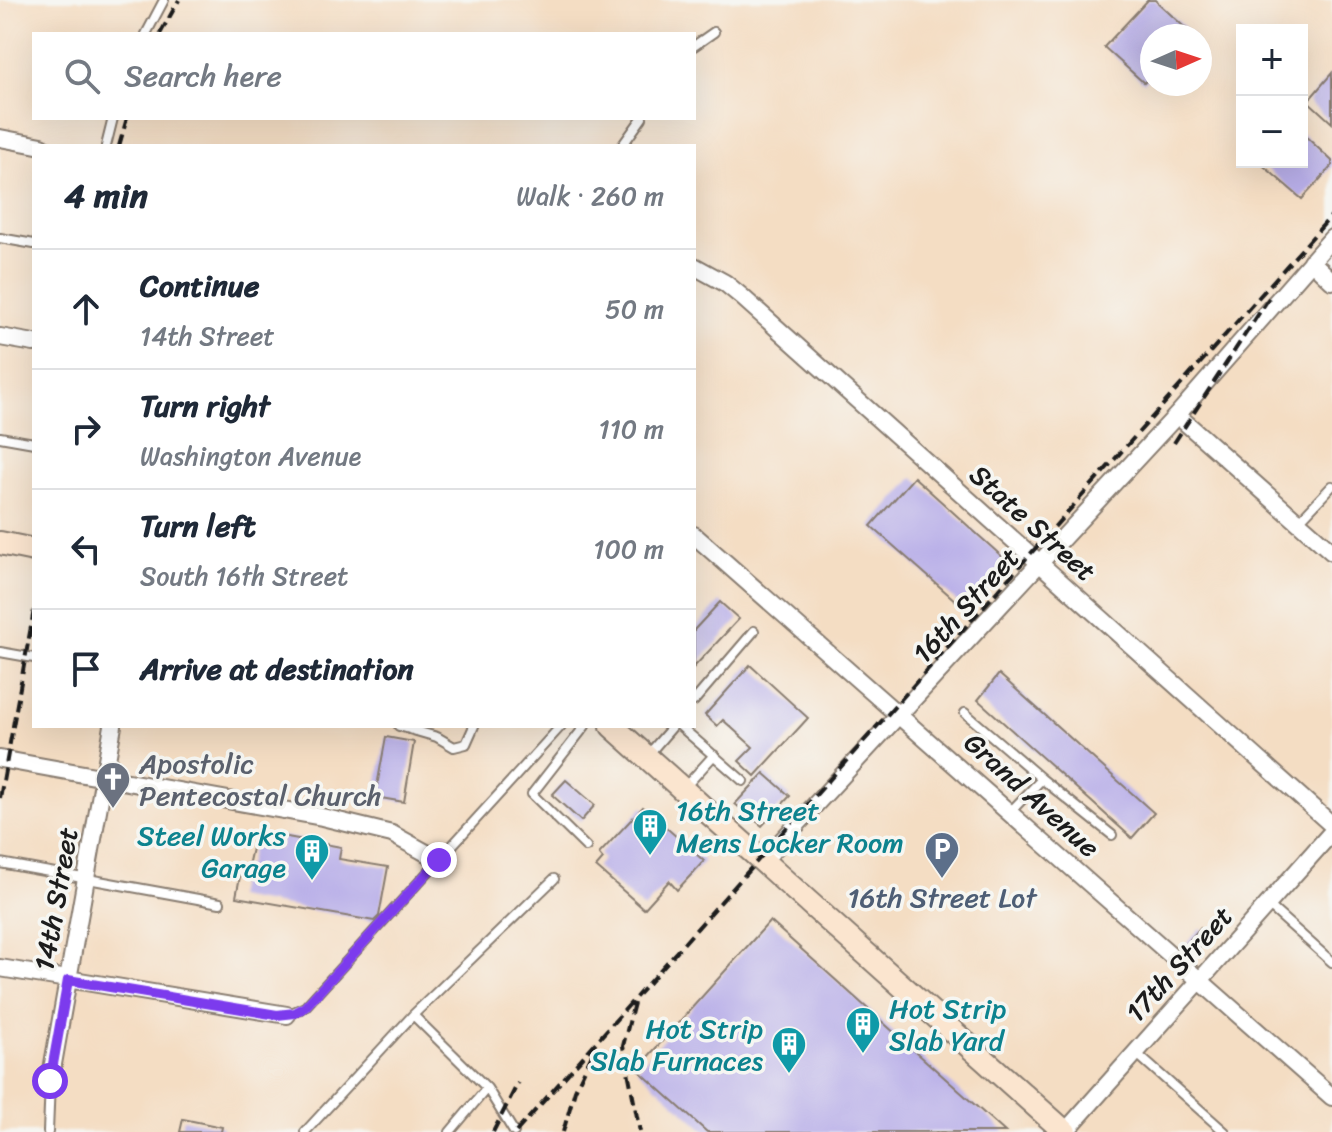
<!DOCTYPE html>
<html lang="en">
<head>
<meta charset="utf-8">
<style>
  body { margin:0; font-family:Sriracha,sans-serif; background:#f2f2f3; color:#1f2937 }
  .controls { position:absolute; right:24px; top:24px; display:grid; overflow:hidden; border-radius:0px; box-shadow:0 8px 32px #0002 }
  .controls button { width:72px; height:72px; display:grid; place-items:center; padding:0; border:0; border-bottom:2px solid #e0e1e3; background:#fff; color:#1f2937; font:40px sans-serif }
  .compass { position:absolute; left:1140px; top:24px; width:72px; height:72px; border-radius:50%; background:#fff; box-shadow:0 8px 32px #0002; rotate:87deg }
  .stop { position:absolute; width:24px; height:24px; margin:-18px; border:6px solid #7c3aed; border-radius:50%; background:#fff }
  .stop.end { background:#7c3aed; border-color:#fff; box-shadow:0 2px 8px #0008 }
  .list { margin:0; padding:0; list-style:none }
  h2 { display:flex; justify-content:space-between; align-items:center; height:104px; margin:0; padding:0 32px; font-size:34px }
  h2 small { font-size:26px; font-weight:400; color:#747a83 }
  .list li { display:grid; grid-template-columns:52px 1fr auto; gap:24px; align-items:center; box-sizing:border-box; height:120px; padding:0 32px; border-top:2px solid #e0e1e3 }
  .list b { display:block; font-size:30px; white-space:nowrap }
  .list p { margin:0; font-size:26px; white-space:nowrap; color:#747a83 }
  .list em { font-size:26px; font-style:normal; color:#747a83 }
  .icon { flex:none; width:44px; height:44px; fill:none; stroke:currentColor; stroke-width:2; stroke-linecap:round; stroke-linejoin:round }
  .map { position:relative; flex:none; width:1332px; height:1132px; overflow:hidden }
  .search { position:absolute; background:#fff; box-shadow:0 8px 32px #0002; left:32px; top:32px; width:664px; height:88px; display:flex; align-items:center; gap:20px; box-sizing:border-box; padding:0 28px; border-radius:0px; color:#747a83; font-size:30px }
  .panel { position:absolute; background:#fff; box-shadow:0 8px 32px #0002; left:32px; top:144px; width:664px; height:584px; border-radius:0px }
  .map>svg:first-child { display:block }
  .building { fill:#b8aee8 }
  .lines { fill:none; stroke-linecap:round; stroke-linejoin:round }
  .service-casing { stroke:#887c70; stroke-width:12 }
  .minor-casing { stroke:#887c70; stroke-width:20 }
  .secondary-casing { stroke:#887c70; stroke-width:26 }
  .service { stroke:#fff; stroke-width:8 }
  .minor { stroke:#fff; stroke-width:16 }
  .secondary { stroke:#fbe5cf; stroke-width:22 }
  .rail { stroke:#1c1c1c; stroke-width:4; stroke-dasharray:12 6; stroke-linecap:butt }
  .route { stroke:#7c3aed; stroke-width:10 }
  .labels { text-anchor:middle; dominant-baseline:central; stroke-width:7; stroke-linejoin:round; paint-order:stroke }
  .street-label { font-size:28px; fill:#1c1c1c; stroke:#f6f6f2 }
  .worship-label { font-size:28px; fill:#5b616d; stroke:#f6f6f2; text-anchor:start }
  .culture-label { font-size:28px; fill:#0d838f; stroke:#f6f6f2; text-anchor:start }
  .service-label { font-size:28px; fill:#4e5e75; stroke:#f6f6f2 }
</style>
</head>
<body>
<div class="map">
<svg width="1332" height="1132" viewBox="0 0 1332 1132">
  <rect width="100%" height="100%" fill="#f6f6f2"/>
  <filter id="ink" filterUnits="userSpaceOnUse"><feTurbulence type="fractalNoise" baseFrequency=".0125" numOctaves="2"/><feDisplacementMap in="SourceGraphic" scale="16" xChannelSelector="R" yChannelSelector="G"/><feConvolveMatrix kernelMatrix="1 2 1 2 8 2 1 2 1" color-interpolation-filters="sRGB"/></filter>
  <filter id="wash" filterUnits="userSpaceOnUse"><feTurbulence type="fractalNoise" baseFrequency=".006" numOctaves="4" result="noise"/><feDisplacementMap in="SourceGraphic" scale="32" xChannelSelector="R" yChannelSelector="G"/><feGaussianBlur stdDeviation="1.8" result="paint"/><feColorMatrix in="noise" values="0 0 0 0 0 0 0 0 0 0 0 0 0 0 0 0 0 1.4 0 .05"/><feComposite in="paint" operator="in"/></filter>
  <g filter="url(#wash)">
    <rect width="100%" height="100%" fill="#f4ddc3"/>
    <g id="blocks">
      <path class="building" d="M1148 0H1155L1194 36H1152V74L1144 83 1104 47Z
        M1332 73V123L1308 101Z
        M1302 133 1332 161V166L1302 199 1259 162H1302Z
        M914 477 1007 561 965 609 871 526Z
        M720 602 739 619 694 667V630Z
        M750 665 808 718 755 776 739 761 753 747 723 720 717 726 705 715Z
        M999 674 1154 813 1132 838 978 700Z
        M386 737 414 742 404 802 375 797Z
        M764 773 790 796 762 826 735 804Z
        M566 780 595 805 581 821 552 795Z
        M643 807 704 861 677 890 669 881 644 909 596 867 603 859 599 854Z
        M282 836 341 847 339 859 388 867 379 916 374 921 236 897 242 866H248L253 844 280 849Z
        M770 921 1005 1132H707L637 1069Z
        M1200 928 1209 937 1196 951 1187 943Z
        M183 1119 222 1127 221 1132H180Z"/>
    </g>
  </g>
  <g filter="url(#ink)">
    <use href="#blocks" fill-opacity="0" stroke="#887c70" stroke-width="2"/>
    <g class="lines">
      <g class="service-casing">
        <path id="service" d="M146 34 164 0
          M694 46 714 32
          M106 146 113 118
          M622 146 642 118
          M0 238 34 244
          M0 437 34 443
          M1298 522 1332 486
          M0 652 34 658
          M694 701 754 631
          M965 713 1042 779
          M399 726 437 737 454 747 466 744 474 726
          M585 726 532 794 586 847
          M680 726 743 781
          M647 756 673 726
          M685 787 714 755
          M1011 811 1042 779 1112 835
          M0 863 220 903
          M1267 904 1332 962
          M287 1015 305 1007 561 726
          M413 1015 487 1088 450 1132
          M1136 1053 1225 1132
          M487 1088 514 1132
          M48 1132 50 1081
          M305 1132 413 1015 554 879"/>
      </g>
      <g class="minor-casing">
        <path id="minor" d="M0 138 42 146
          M1311 261 1332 281
          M694 266 725 283 741 296 1332 825
          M0 337 34 343
          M1177 415 1332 552
          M694 535 1332 1097
          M0 759 322 817 392 834 439 860
          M763 861 1177 415 1332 238
          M0 968 287 1015
          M50 1081 113 726
          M1065 1132 1332 832"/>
      </g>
      <g class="secondary-casing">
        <path id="secondary" d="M0 543 34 550
          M612 726 1065 1132"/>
      </g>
      <use href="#service" class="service"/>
      <use href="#minor" class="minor"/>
      <use href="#secondary" class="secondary"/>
      <path class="rail" d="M160 34 179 0
        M119 146 127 118
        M1174 443 1269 298
        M0 798 34 610
        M634 1003 623 1046 640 1132
        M493 1132 518 1083
        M516 1132 1332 215
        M563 1132 575 1090 592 1054"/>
    </g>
  </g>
  <g class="lines" filter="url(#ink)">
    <path class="route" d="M50 1081 68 980 277 1015 295 1013 305 1007 439 860"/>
  </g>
  <defs>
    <g id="church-pin" transform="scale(1.8)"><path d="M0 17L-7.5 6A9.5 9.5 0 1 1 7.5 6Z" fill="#6b7280" stroke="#f6f6f2"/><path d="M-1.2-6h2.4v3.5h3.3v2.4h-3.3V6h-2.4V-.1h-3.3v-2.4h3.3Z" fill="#fff"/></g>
    <g id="building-pin" transform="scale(1.8)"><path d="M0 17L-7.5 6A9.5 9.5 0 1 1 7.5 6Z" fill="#0f9aa8" stroke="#f6f6f2"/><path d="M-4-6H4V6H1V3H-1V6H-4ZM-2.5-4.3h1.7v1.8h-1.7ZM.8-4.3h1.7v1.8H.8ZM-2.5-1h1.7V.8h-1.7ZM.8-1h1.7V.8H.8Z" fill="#fff"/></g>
    <g id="parking-pin" transform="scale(1.8)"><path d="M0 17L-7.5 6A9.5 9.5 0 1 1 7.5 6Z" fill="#5c6f8a" stroke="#f6f6f2"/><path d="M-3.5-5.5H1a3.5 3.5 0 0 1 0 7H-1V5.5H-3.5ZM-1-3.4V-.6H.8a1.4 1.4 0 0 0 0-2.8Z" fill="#fff"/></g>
  </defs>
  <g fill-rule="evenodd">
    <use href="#church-pin" x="113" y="779"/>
    <use href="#building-pin" x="650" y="826"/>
    <use href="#parking-pin" x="942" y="849"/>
    <use href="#building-pin" x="312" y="851"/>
    <use href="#building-pin" x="863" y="1024"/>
    <use href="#building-pin" x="789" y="1044"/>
  </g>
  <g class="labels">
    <g class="street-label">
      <text transform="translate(1033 523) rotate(42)">State Street</text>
      <text transform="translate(966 605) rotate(-48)">16th Street</text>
      <text transform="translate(1032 795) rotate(42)">Grand Avenue</text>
      <text transform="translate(56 899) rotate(-80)">14th Street</text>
      <text transform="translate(1179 964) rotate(-48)">17th Street</text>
    </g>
    <g class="worship-label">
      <text x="139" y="763">Apostolic<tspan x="139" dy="32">Pentecostal Church</tspan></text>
    </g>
    <g class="culture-label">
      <text x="676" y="810">16th Street<tspan x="676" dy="32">Mens Locker Room</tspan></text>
      <text x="286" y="835" text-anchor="end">Steel Works<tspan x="286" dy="32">Garage</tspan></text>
      <text x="889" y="1008">Hot Strip<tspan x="889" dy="32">Slab Yard</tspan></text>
      <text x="763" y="1028" text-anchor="end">Hot Strip<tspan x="763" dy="32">Slab Furnaces</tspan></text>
    </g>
    <g class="service-label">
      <text x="942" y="897">16th Street Lot</text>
    </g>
  </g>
</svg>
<div class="controls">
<button>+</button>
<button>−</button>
</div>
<svg class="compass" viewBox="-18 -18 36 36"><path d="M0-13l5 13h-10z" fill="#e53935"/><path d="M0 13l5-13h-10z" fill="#747a83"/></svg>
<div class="stop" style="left:50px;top:1081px"></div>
<div class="stop end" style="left:439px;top:860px"></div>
<div class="search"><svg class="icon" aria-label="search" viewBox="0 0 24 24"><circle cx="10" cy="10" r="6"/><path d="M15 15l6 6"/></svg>Search here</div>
<section class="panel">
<h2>4 min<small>Walk · 260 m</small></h2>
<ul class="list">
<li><svg class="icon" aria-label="ahead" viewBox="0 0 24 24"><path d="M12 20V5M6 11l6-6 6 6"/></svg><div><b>Continue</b><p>14th Street</p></div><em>50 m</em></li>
<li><svg class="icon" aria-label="right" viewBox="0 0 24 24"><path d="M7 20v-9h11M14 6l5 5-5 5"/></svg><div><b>Turn right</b><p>Washington Avenue</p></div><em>110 m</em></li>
<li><svg class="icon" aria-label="left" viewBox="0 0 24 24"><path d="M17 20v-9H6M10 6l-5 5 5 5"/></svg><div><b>Turn left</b><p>South 16th Street</p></div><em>100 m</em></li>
<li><svg class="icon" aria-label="arrive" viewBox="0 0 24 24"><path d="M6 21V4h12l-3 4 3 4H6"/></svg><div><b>Arrive at destination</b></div></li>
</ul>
</section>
</div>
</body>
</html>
